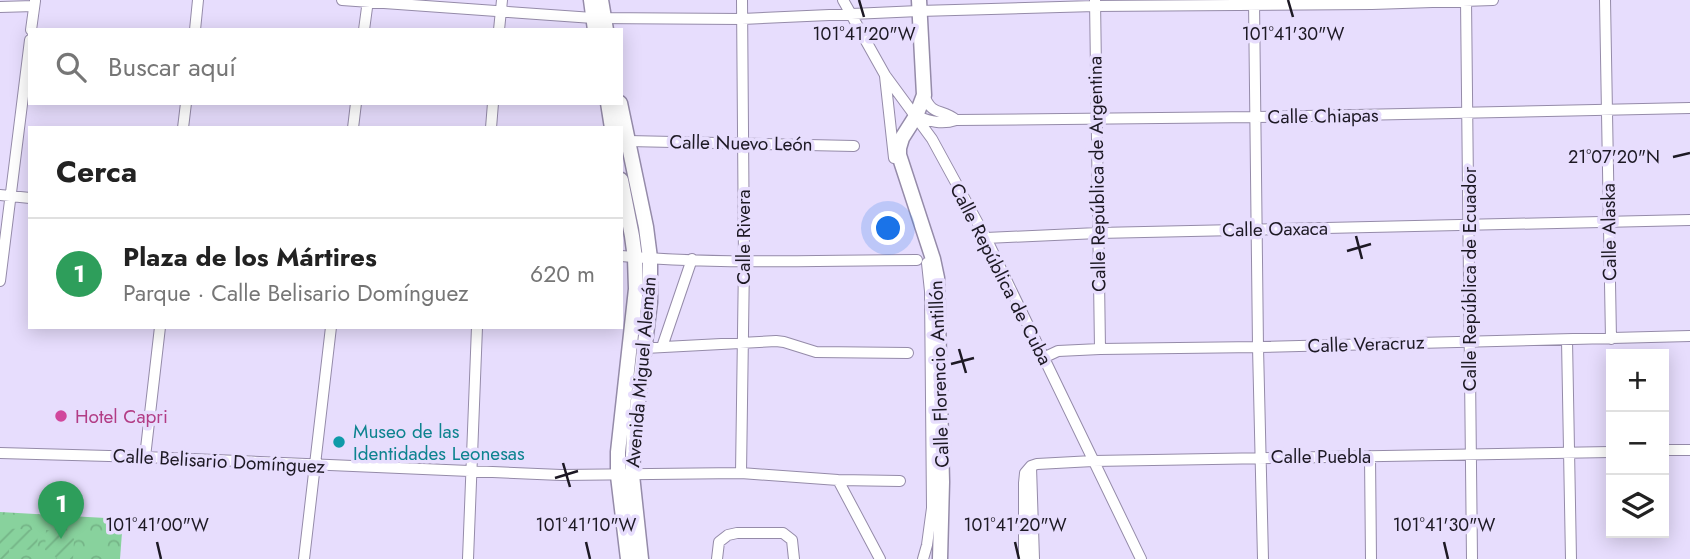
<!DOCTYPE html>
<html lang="es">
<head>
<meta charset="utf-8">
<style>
  body { margin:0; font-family:Jost,sans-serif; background:#f2f2f2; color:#222 }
  .controls { position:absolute; right:21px; bottom:21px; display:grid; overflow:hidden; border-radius:0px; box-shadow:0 4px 18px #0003 }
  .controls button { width:63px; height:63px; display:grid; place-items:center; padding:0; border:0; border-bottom:2px solid #e0e0e0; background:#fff; color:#222; font:35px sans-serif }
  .you { position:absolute; left:889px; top:229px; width:24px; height:24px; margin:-18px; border:5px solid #fff; border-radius:50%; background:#1a73e8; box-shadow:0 0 0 10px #1a73e833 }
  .badge { display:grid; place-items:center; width:46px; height:46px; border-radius:50%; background:#db2777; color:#fff; font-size:23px; font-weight:700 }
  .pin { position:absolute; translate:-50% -58px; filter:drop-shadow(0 2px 4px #0008) }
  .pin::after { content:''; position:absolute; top:37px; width:24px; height:21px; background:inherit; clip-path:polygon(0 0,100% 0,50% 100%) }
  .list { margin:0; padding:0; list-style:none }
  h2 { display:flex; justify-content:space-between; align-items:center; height:91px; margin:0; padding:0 28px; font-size:30px }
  h2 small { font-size:23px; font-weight:400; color:#767676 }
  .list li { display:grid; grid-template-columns:46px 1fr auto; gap:21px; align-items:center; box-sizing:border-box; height:112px; padding:0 28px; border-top:2px solid #e0e0e0 }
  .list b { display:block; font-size:26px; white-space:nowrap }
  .list p { margin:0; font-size:23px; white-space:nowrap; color:#767676 }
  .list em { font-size:23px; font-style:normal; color:#767676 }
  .icon { flex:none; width:38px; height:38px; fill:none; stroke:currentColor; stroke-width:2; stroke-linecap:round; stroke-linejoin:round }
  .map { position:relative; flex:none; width:1690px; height:559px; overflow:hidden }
  .search { position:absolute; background:#fff; box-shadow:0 4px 18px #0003; left:28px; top:28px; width:595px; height:77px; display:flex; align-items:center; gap:18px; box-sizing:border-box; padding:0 24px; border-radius:0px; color:#767676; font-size:26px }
  .panel { position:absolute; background:#fff; box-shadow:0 4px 18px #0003; left:28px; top:126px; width:595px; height:203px; border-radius:0px }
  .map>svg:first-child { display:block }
  .park { fill:url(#park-crowns) }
  .garden { fill:url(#garden-furrows) }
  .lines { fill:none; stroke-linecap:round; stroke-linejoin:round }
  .street-casing { stroke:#958ba9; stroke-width:12 }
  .secondary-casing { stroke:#958ba9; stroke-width:17 }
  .street { stroke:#fff; stroke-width:10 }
  .secondary { stroke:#fff; stroke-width:14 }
  .ticks { fill:none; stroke:#1d1924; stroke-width:2.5 }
  .hotel-dot { fill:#d1479c; stroke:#e7ddfd; stroke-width:2.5 }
  .culture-dot { fill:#0f9aa8; stroke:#e7ddfd; stroke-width:2.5 }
  .labels { text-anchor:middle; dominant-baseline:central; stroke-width:7; stroke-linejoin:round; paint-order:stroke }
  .street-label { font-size:19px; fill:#1d1924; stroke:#e7ddfd }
  .hotel-label { font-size:19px; fill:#b23c85; stroke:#e7ddfd; text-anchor:start }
  .culture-label { font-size:19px; fill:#0d838f; stroke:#e7ddfd; text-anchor:start }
  .ticks-label { font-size:18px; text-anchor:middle; fill:#1d1924; stroke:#e7ddfd; stroke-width:7; stroke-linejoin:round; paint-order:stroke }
</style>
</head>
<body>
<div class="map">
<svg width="1690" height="559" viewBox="0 0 1690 559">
  <defs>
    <pattern id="park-crowns" width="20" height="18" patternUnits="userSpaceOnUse" patternTransform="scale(1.75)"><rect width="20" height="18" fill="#88d29d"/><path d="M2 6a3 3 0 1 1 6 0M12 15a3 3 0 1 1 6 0" fill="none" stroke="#75b487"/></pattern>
    <pattern id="garden-furrows" width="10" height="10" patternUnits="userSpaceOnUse" patternTransform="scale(1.75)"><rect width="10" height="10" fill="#88d29d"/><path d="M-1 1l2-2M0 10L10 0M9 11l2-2" fill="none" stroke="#75b487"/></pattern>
  </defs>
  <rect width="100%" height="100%" fill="#e7ddfd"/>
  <path class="park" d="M0 512 123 519 120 559H0Z"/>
  <path class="garden" d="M0 528 38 530 37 550 9 549V559H0Z
    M46 530 68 531 74 539 73 559H57L52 553 45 550Z"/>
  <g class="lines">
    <g class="street-casing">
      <path id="street" d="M342 0 593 18 742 19 919 11 1095 6 1372 4 1493 0
        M843 0 885 75 932 139 986 238 1141 559
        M1095 0 1100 349
        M1466 0 1472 559
        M1605 0 1611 339
        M1254 1 1258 347 1263 559
        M0 7 34 6
        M31 30 35 1
        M195 30 198 0
        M364 30 368 0
        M499 30 502 0
        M885 76 894 158
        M924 95C932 117 942 108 956 120
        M916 116C930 121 941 125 956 120L1256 117 1690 108
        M183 128 186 103
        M353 128 356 103
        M491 128 493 103
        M628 141 854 146
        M0 195 30 198
        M986 238 1098 233 1690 220
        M621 256C720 265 819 260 917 260
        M0 281 30 40
        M1567 340 1571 559
        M662 347 692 259
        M645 348 776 341 784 342 816 352 908 353
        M1043 358 1058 351 1100 349 1258 347 1690 336
        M1664 450H1690
        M0 453 145 457 561 475 741 473 838 480 900 481
        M1370 456 1371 559
        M145 457 160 327
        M1031 466 1037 464 1093 461 1611 452
        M1031 467 1034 559
        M741 473 744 262 742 0
        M838 480 880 559
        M304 559 331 327
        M468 559 477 327
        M717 559 719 542 728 535 737 533H783L792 540 794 559
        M923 559 927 545 932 508 930 291 927 263
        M1024 559V483L1025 473 1031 466"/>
    </g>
    <g class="secondary-casing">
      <path id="secondary" d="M591 0 595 30
        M601 0 606 30
        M919 0 924 95 916 116 902 138 899 148V155L933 259 937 278 942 482 940 559
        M608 103 612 128
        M620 103 646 227 650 258V302L634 434 632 475 641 559
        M621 180 632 236 635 258 636 289 618 452V476L628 559"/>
    </g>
    <use href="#street" class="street"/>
    <use href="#secondary" class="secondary"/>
  </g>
  <path class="ticks" d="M859 0 864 17M1288 0 1293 17M1673 157 1690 153M1356 236 1362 259M1347 251 1371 244M959 349 966 373M951 364 974 358M563 463 570 487M555 478 578 471M157 542 161 559M586 542 590 559M1015 542 1019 559M1444 542 1448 559"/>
  <circle class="hotel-dot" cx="61" cy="416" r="7"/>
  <circle class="culture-dot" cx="339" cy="442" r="7"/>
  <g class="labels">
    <g class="street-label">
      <text transform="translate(1323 116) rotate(-1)">Calle Chiapas</text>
      <text transform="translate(741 143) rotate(1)">Calle Nuevo León</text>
      <text transform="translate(1097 174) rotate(-91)">Calle República de Argentina</text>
      <text transform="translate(1275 229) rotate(-1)">Calle Oaxaca</text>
      <text transform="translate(1609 232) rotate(-91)">Calle Alaska</text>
      <text transform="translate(743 237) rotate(-90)">Calle Rivera</text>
      <text transform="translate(1001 274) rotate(63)">Calle República de Cuba</text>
      <text transform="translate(1469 279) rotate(-90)">Calle República de Ecuador</text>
      <text transform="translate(1366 344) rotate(-2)">Calle Veracruz</text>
      <text transform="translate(641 372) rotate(-85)">Avenida Miguel Alemán</text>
      <text transform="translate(939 374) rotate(-92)">Calle Florencio Antillón</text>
      <text x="1321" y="456">Calle Puebla</text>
      <text transform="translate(219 461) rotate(3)">Calle Belisario Domínguez</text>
    </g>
    <g class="hotel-label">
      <text x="75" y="416">Hotel Capri</text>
    </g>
    <g class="culture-label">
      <text x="353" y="431">Museo de las<tspan x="353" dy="22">Identidades Leonesas</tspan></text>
    </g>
  </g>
  <g class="ticks-label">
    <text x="864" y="40">101°41'20"W</text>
    <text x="1293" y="40">101°41'30"W</text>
    <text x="1614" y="163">21°07'20"N</text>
    <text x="157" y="531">101°41'00"W</text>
    <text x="586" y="531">101°41'10"W</text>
    <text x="1015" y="531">101°41'20"W</text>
    <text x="1444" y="531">101°41'30"W</text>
  </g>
</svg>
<div class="controls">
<button>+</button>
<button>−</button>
<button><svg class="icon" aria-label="layers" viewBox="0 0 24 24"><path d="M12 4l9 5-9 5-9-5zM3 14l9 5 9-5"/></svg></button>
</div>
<div class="you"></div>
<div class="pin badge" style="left:61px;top:539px;background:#2e9e5b">1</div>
<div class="search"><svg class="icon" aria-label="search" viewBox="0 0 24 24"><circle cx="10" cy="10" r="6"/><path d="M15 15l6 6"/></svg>Buscar aquí</div>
<section class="panel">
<h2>Cerca<small></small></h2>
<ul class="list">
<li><span class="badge" style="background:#2e9e5b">1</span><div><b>Plaza de los Mártires</b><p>Parque · Calle Belisario Domínguez</p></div><em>620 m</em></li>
</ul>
</section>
</div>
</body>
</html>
